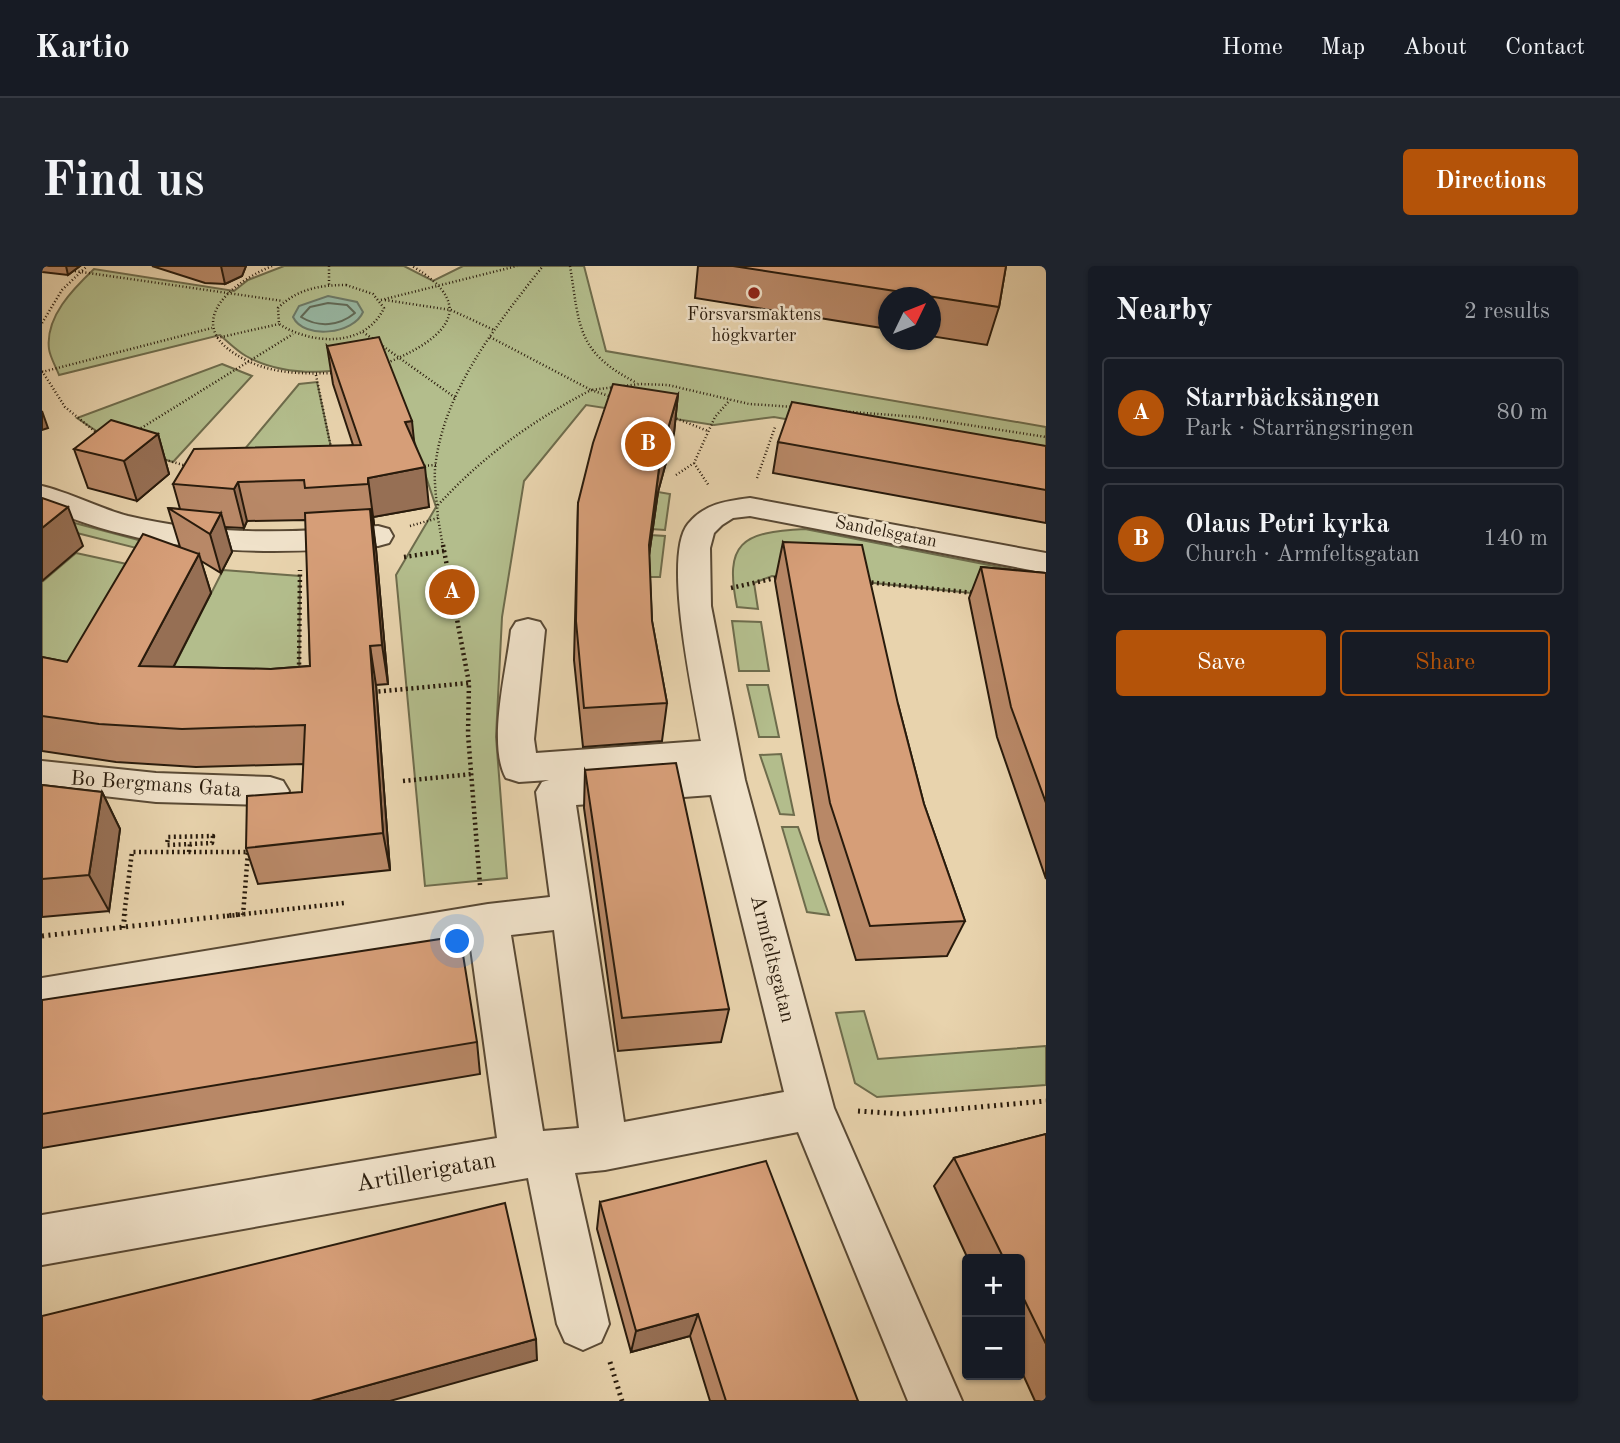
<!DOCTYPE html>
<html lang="en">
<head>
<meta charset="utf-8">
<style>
  body { margin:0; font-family:"Old Standard TT",serif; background:#20242c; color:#f1f3f6 }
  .controls { position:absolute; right:21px; bottom:21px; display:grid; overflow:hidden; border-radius:7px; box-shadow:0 2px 5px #0004 }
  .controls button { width:63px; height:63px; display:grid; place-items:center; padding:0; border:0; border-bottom:2px solid #363941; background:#171b24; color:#f1f3f6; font:35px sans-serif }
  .compass { position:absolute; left:836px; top:21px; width:63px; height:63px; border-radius:50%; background:#171b24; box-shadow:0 2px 5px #0004; rotate:47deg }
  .you { position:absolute; left:416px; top:676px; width:24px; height:24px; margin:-18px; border:5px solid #fff; border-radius:50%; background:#1a73e8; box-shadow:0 0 0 10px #1a73e833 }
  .badge { display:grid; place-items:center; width:46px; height:46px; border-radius:50%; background:#b45309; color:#fff; font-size:23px; font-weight:700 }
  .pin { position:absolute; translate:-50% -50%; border:4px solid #fff; box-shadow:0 2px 7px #0006 }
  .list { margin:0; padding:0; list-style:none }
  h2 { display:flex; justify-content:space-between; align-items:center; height:91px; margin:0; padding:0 28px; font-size:30px }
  h2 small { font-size:23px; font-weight:400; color:#9ea1a6 }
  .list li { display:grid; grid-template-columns:46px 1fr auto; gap:21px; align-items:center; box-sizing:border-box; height:112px; margin:0 14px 14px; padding:0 14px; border:2px solid #363941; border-radius:7px }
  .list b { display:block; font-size:26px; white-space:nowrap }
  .list p { margin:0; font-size:23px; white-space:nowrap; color:#9ea1a6 }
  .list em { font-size:23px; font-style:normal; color:#9ea1a6 }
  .actions { display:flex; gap:14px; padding:21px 28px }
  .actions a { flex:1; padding:16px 0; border:2px solid #b45309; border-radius:7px; text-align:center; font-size:24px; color:#b45309 }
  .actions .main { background:#b45309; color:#fff }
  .map { position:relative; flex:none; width:1004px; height:1135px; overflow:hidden; border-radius:7px }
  header { display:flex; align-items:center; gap:42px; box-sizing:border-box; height:98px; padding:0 35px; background:#171b24; border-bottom:2px solid #363941 }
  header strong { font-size:33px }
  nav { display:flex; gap:38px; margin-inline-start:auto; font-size:24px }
  .intro { display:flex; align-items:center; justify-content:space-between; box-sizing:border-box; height:168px; padding:0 42px }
  h1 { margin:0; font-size:49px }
  .button { padding:18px 32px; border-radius:7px; background:#b45309; color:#fff; font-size:24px; font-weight:700 }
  main { display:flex; gap:42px; padding:0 42px }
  aside { flex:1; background:#171b24; border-radius:7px; box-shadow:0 2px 5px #0004 }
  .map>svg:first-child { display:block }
  .green { fill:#b3bd8c; stroke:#6e6c4c; stroke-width:2 }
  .water { fill:#98b9a5; stroke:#6c7a68; stroke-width:2 }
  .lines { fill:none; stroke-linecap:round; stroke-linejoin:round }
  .shore { stroke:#606a58; stroke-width:2 }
  .minor-casing { stroke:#594934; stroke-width:4 }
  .path-far2 { stroke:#291b0c; stroke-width:2.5; stroke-dasharray:1 2.5; stroke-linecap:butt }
  .path-far1 { stroke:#291b0c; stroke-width:4.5; stroke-dasharray:2 3.5; stroke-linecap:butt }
  .path { stroke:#291b0c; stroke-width:5; stroke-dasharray:2 4.5; stroke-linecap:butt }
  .minor { fill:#f0e2ca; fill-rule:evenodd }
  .wall { fill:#b88867; stroke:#291b0c; stroke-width:2; fill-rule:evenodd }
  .shaded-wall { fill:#966f54; stroke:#291b0c; stroke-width:2 }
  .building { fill:#d69e78; stroke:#291b0c; stroke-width:2 }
  .poi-dot { fill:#8f2418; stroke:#f0e2ca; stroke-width:2.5 }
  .labels { text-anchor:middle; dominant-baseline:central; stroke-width:5; stroke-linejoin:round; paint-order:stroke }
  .far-poi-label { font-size:18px; fill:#291b0c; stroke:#f0e2ca }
  .far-street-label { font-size:18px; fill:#291b0c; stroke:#f0e2ca }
  .street-label { font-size:21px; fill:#291b0c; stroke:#f0e2ca }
  .near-street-label { font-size:24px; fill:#291b0c; stroke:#f0e2ca }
</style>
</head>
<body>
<header>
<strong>Kartio</strong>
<nav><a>Home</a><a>Map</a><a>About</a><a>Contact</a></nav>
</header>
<div class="intro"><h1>Find us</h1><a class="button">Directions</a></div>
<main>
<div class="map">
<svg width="1004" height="1135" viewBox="0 0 1004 1135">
  <rect width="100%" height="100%" fill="#e8d3ad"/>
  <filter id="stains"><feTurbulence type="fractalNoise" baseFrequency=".00286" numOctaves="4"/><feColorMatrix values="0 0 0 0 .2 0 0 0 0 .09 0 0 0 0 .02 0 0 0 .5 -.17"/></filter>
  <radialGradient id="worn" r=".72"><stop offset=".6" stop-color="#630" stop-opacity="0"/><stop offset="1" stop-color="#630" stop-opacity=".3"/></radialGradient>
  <path class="green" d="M242 0H362L391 15 421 0H542L564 85 1004 161V199L732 151 672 159 544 139 482 215 460 351 454 471 465 612 383 620 354 309 394 241 346 96C300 106 247 114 204 90 195 85 186 76 178 69L17 109C14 101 8 91 7 83 3 51 31 23 52 3L192 25 206 14Z
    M180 98 210 110 131 196 74 178 35 152Z
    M275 116 290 186 186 203 257 118Z
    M616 226 628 228 623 264 609 263Z
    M29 256 104 276 98 283 19 263Z
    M763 263 978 305 997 334 822 316 730 310 712 317 716 343 695 341C682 277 699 266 763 263Z
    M608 269 623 270 618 311H604Z
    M34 287 103 302 36 407 0 401V316Z
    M181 304 258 310 257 433 119 426Z
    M690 355 719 356 727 405H697Z
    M705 419H726L737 471H717Z
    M739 488 752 549 738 548 718 489Z
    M740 561H756L787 649 765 646Z
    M822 745 836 793 1004 780V819L835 831 813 817 794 747Z"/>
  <path class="water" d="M286 30 315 36 321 46C312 68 262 74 251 51L257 40Z"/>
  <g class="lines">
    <path class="shore" d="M286 37 305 39 313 47C297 60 277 62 259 51L268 41Z"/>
    <g class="minor-casing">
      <path id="minor" d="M0 220C29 227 56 242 86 250 169 270 251 267 336 260L347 263 351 270 347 277 336 280C220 290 109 289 0 240Z
        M708 232 1004 287V307L708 250 691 252 680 259 672 267 668 282 669 340 703 514 792 842 920 1135H866L756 866 563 904 533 907 567 1058 559 1076 541 1084 523 1076 515 1058 486 912 0 999V949L455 872 428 675 0 750V712L446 638 508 631 494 526 500 516 507 514 477 516 464 512C445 478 465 403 469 364L474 356 486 353 498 356 503 364 492 473 494 487 659 475C652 432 620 290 646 258 662 238 684 235 708 232ZM669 529 742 826 582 856 534 539ZM512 664 537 862 501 865 469 669Z
        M0 495 114 507 228 511 241 515 247 525 241 535 228 539 114 536 0 523Z"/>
    </g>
    <path class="path-far2" d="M230 0C182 20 138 63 206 95 232 108 263 108 292 107
      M287 0V19
      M528 0C538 61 534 86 595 117
      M33 5 241 35
      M304 19 331 28 342 42C323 82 270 79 237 58L236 42C255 23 278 19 304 19Z
      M339 34 475 0
      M343 34 409 44 452 64
      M0 57 20 24 45 0
      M321 66 415 133
      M448 71 549 124 598 118 626 119 707 138 753 141
      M175 72 237 58
      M342 98C398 76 442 42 370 0
      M0 105 23 141 56 168
      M0 106 170 62
      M274 109 289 182
      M797 145 875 151 1004 171
      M628 150 666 165
      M96 164 251 68
      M120 193 145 200
      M652 197 667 220
      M379 200 394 199
      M634 209 652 197 673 151 688 134
      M715 212 733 161
      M396 239C441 190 490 155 549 124L570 131
      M396 252 401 281
      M368 260 396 252C395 236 392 220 393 203 400 127 455 58 501 0"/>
    <path class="path-far1" d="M401 279 427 417 426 468 438 619
      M362 291 402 285
      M824 316 933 327
      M689 322 738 311
      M257 404 258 304
      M331 426 427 417
      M361 515 430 508
      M171 570 170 577 125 579 126 571Z
      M147 586 148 578
      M82 650 90 586H206L201 649
      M185 650 302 637"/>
    <path class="path" d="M81 662 83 648
      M0 670 201 648
      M816 845 860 848 1004 835
      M568 1096 580 1135"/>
    <use href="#minor" class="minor"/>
  </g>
  <path class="wall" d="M0 0H38L26 9 0 6Z
    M110 0H204L200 10 183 18 163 17Z
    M656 0H964L957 41 945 79 888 70V32H846V63L653 32Z
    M285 80 372 177 387 241 331 251 332 258H331L334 283 346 418 334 419 348 604 216 618 204 582 260 526 262 498 154 501 74 496 0 485V391L25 396 138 281 126 242 138 243 131 218 311 179 291 118ZM264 254 268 400 229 403 131 401 169 327 159 295 179 307 190 286 183 261 202 262 205 255Z
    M636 128 632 167 616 226 607 289 610 355 625 437 620 475 541 481 532 394 536 237Z
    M116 168 127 208 95 235 46 222 32 183Z
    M736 176 1004 180V257L731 207Z
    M741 276 856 438 882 538 923 655 905 690 814 694 777 574 733 315Z
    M939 301 1004 307V613L955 471 927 332Z
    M543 504 687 743 679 776 576 785 542 542Z
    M0 519 60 526 78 563 67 645 0 651Z
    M0 734 435 776 438 808 0 882Z
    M1004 868V1135H993L978 1102V993H926L892 920 912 892Z
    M558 936 816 1135H668L648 1070 589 1086 555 963Z"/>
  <path class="shaded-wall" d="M24 0H38L26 9Z
    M179 0H204L200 10 183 18Z
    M636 128 632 167 616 226 603 318 607 279 619 187Z
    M0 145 6 162 0 164Z
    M370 155 374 194 363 156Z
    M116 168 127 208 95 235 82 195Z
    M383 201 387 241 331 251 332 258 326 212Z
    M196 216 205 255 202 262 192 223Z
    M26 241 41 280 0 315V262Z
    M328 243 334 283 346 418 340 379Z
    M179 247 190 286 179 307 168 268Z
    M157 288 169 327 112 439 97 400Z
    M328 380 334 419 348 604 341 567Z
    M60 526 78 563 67 645 47 609Z
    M656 1048 648 1070 589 1086 594 1065Z
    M494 1073 495 1094 348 1135H269Z"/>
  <path class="building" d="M691 0H964L957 41Z
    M337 71 370 155 363 156 383 201 326 212V218L263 222 262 214 196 216 192 223 131 218 152 183 319 179 285 80Z
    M571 118 636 128 619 187 607 279 610 355 625 437 542 442 534 355 536 237 551 177Z
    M750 136 1004 180V224L736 176Z
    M69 154 116 168 82 195 32 183Z
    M0 232 26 241 0 262Z
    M126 242 179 247 168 268Z
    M328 243 340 379 328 380 341 567 204 582 205 530 260 526 263 459 140 463 57 458 0 450V391L25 396 101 268 157 288 97 400 229 403 268 400 263 247Z
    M741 276 820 279 856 438 882 538 923 655 828 660 788 537Z
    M939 301 1004 307V537L969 441Z
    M634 497 687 743 580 752 543 504Z
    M0 519 60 526 47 609 0 613Z
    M418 670 435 776 0 848V734Z
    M1004 868V1078L978 1025V993H962L912 892Z
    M724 895 816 1135H684L656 1048 594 1065 558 936Z
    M463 937 494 1073 269 1135H0V1050Z"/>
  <circle class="poi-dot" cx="712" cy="27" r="7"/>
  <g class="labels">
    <g class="far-poi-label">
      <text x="712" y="49">Försvarsmaktens<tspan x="712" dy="21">högkvarter</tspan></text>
    </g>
    <g class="far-street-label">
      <text transform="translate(844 266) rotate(11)">Sandelsgatan</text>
    </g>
    <g class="street-label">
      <text transform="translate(114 519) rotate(4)">Bo Bergmans Gata</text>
      <text transform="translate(730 693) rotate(76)">Armfeltsgatan</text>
    </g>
    <g class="near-street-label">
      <text transform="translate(384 907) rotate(-10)">Artillerigatan</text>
    </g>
  </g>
  <rect width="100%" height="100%" filter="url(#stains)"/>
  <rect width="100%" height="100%" fill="url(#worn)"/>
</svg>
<div class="controls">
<button>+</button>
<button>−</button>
</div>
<svg class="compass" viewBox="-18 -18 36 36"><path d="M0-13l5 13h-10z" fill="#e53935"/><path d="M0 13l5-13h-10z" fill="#9ea1a6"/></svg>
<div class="you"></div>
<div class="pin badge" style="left:410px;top:326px">A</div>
<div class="pin badge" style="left:606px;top:178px">B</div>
</div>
<aside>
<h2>Nearby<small>2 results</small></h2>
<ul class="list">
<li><span class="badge">A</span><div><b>Starrbäcksängen</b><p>Park · Starrängsringen</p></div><em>80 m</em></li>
<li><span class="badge">B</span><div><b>Olaus Petri kyrka</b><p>Church · Armfeltsgatan</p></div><em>140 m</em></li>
</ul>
<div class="actions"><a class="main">Save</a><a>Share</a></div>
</aside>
</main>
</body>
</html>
